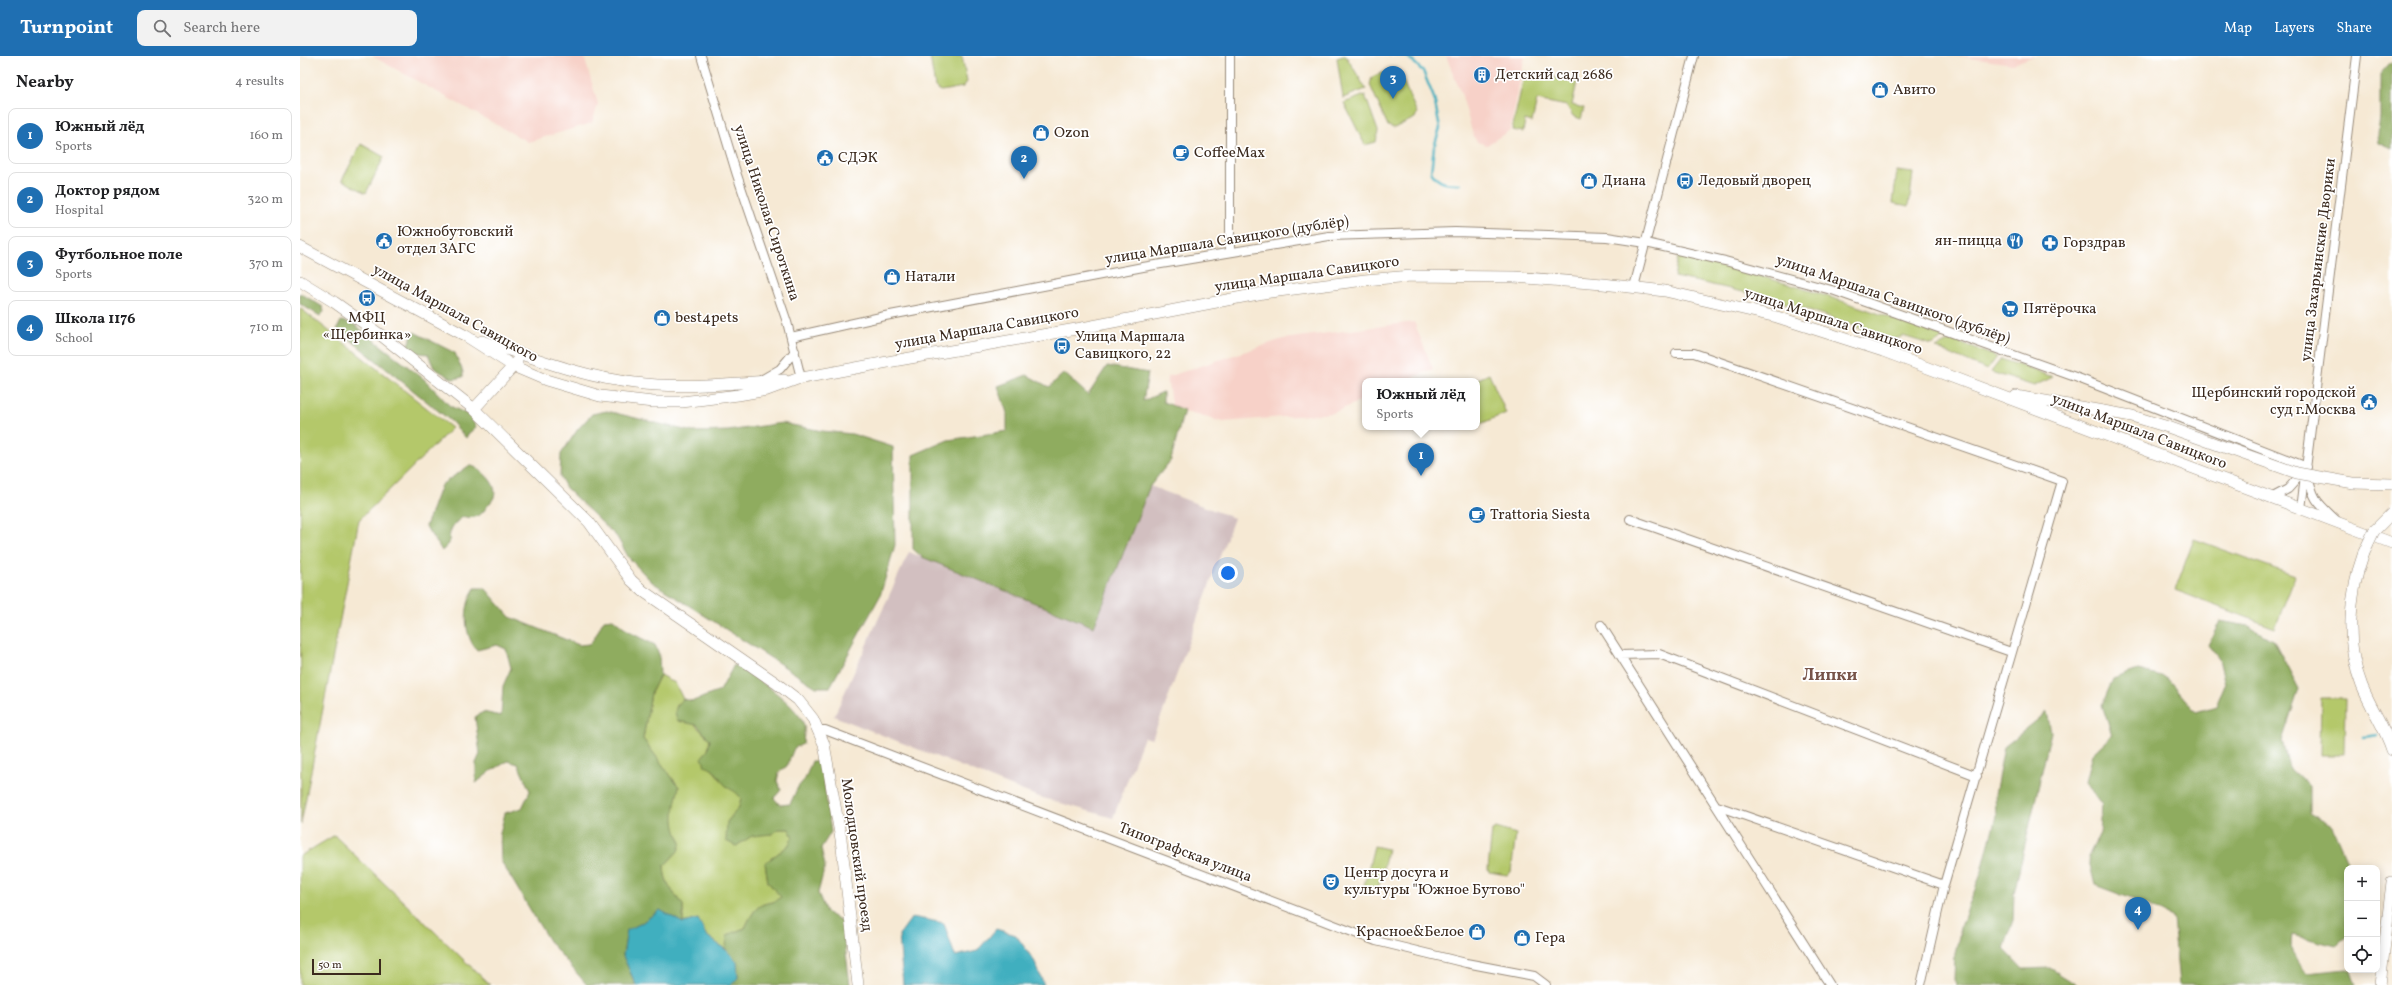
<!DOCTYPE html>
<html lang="en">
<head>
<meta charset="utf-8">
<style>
  body { margin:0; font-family:Vollkorn,serif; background:#f2f2f2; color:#202124 }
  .controls { position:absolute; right:12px; bottom:12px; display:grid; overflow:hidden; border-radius:8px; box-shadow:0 2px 10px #0003 }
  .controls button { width:36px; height:36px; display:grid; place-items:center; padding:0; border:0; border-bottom:1px solid #e0e0e0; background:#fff; color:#202124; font:20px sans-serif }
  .scale { position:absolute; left:12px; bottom:10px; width:69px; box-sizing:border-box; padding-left:4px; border:2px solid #3b2a1e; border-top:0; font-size:11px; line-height:14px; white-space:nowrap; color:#3b2a1e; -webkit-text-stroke:3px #fff; paint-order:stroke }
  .you { position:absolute; left:928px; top:517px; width:14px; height:14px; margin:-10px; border:3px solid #fff; border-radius:50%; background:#1a73e8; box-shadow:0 0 0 6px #1a73e833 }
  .badge { display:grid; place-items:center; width:26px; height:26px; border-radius:50%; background:#1f6fb2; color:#fff; font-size:13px; font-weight:700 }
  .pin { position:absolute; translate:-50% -33px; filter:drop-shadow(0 1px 2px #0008) }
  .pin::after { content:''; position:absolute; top:21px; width:14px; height:12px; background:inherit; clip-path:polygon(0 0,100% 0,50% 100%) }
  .popup { position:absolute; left:1062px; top:322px; width:118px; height:52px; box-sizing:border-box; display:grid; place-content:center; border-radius:8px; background:#fff; filter:drop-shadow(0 1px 3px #0005); font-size:13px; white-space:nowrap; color:#757577 }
  .popup b { font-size:15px; color:#202124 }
  .popup::after { content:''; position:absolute; left:50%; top:100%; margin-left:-8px; border:8px solid transparent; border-top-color:#fff }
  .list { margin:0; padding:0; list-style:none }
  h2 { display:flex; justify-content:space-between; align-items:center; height:52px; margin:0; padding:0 16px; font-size:17px }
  h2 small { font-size:13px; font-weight:400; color:#757577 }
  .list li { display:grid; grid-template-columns:26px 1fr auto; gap:12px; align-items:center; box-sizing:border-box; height:56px; margin:0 8px 8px; padding:0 8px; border:1px solid #e0e0e0; border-radius:8px }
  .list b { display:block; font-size:15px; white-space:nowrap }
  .list p { margin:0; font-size:13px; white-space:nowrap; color:#757577 }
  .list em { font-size:13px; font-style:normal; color:#757577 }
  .icon { flex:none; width:22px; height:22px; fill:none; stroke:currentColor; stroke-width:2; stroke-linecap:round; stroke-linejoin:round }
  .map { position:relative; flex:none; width:2092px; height:929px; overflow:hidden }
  header { display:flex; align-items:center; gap:24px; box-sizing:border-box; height:56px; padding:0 20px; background:#1f6fb2; color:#fff }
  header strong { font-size:19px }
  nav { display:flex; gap:22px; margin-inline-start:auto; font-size:14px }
  .search { width:280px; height:36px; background:#f2f2f2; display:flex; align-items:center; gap:10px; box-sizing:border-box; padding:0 14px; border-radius:8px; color:#757577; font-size:15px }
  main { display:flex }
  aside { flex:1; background:#fff }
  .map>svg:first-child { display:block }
  .built { fill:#f7d1c8 }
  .industrial { fill:#d2bfc0 }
  .green { fill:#b4c86b; stroke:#787944 }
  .forest { fill:#8fac5f; stroke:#656b3e }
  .water { fill:#41afbf; stroke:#3e6c6e }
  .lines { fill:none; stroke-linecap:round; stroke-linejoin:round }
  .stream { stroke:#41afbf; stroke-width:2.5 }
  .street-casing { stroke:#988a79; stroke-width:10 }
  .secondary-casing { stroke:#988a79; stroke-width:12 }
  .street { stroke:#fff; stroke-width:8 }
  .secondary { stroke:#fff; stroke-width:11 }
  .secondary-bridge-casing { stroke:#988a79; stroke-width:12; stroke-linecap:butt }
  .secondary-bridge { stroke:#fff; stroke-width:11 }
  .labels { text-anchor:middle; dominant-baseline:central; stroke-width:3.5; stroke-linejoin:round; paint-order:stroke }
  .poi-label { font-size:15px; fill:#3b2a1e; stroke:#fff; text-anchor:start }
  .street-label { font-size:15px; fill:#3b2a1e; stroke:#fff }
  .quarter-label { font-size:17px; font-weight:bold; fill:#77544a; stroke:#fff }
</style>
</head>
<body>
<header>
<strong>Turnpoint</strong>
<div class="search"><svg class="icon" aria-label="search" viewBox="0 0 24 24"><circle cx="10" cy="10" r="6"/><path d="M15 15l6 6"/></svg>Search here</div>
<nav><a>Map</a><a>Layers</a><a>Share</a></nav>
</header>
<main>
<aside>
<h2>Nearby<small>4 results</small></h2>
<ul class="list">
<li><span class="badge">1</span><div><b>Южный лёд</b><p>Sports</p></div><em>160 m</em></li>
<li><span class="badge">2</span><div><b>Доктор рядом</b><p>Hospital</p></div><em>320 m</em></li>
<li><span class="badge">3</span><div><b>Футбольное поле</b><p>Sports</p></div><em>370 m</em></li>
<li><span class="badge">4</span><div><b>Школа 1176</b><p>School</p></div><em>710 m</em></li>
</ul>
</aside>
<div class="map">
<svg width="2092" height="929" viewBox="0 0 2092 929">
  <rect width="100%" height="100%" fill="#fff"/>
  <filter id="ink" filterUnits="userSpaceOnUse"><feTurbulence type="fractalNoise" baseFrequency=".025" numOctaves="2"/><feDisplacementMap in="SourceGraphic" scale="8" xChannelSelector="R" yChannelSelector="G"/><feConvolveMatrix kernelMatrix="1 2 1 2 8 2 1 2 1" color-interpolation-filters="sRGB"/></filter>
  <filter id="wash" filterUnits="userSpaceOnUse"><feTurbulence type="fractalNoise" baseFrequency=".012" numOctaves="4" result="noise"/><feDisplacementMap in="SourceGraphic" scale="16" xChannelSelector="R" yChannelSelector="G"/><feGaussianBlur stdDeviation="0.9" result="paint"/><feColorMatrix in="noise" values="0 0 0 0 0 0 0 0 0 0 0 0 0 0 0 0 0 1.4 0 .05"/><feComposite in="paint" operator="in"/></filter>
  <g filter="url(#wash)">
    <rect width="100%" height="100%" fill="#f6e9d4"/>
    <path class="built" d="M72 0H284L298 48 292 67 228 86Z
      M1146 0H1225L1210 74 1187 89 1177 86 1173 79 1162 40Z
      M1654 0H1734L1713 8Z
      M1114 266 1133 313 1105 325H1065V343L1033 357 923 366 872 352 867 321 983 283Z"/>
    <path class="industrial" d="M850 430 934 462 864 653 852 683 844 681 813 762 736 740 534 660 609 496 794 571Z"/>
    <path class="green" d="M630 0H662L667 26 663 31 641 35 635 31Z
      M1043 0H1046L1066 33 1043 42 1037 2Z
      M1093 13 1099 16 1117 57 1115 62 1094 72 1088 70 1070 29 1072 21Z
      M1225 16 1277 26 1272 49 1284 52 1281 63 1273 60 1267 50 1237 44 1232 66 1225 64 1223 76 1212 74Z
      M1065 39 1078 75 1076 86 1065 89 1044 47Z
      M61 88 84 101 66 137 42 124Z
      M1597 115 1613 117 1609 150 1593 147Z
      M1378 200C1470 219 1557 249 1644 281L1632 289 1603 280C1590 288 1571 276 1557 271 1499 248 1435 233 1374 221Z
      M0 252 152 372 59 464 1 768Z
      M1652 284 1697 301 1687 314 1636 292Z
      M1701 303 1753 321 1734 330 1691 316Z
      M1189 318 1206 357 1178 369 1177 325H1174Z
      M1894 483 1995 520 1975 572 1875 534Z
      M360 619 375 627 383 643 376 649 410 684 408 694 402 701 426 730 435 733 441 742 439 751 427 766 436 790 452 779 472 778 479 773H490L493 781 488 790 465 807 468 826 481 841C474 847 472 846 464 848 454 851 449 864 445 872L427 879 426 894 406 879 398 863 383 867V849C373 837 364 826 364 810L378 795 372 758 379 731 343 683 351 637Z
      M2021 642H2045L2044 699H2020Z
      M1196 772 1216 778 1211 816 1207 819 1189 816 1188 813 1192 774Z
      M35 779V780L190 929H0V800Z
      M1074 790 1088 793 1077 837 1063 834Z"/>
    <path class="forest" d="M2092 5V93L2079 87 2078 79 2080 61V18Z
      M0 237 23 251 24 256 20 260 0 248Z
      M41 265 52 267 60 273 125 324 150 350 169 359 176 371 168 378 166 382 152 366 37 273Z
      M114 276 155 297 163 316V321L153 323 134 312 128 298 118 297 109 293 108 288Z
      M807 310 848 317 843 345 863 336V346L884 354 871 404 850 430 794 571 622 501 613 493V399L648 384 707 375V357L698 330 727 319 749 331 764 317 788 339Z
      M307 355 393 376 428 375 482 367 522 375 552 378 593 391 595 489 580 540 530 631H516L352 526 329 502 317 481 266 432 260 420 261 398 278 373 292 358Z
      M170 409C181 413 199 428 194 441 193 444 190 447 188 449 181 460 177 463 163 461 152 468 149 474 149 488L142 495C137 485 130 480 126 470L141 429Z
      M175 532H185L210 561 279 589 289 588C297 581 298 573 304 564L313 563 329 576 355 589 359 598 360 619 351 637 343 683 379 731C374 751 370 768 381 786L378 795 364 810C364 826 373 837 383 849V867L360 854 340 868 327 874 323 900 336 929H287L249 885 201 805 200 777 205 757 222 752 230 735 218 708 208 705 191 715 176 727V707L180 698 175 661 183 656 201 660 203 630 211 612 206 593 197 589 177 594C163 579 163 549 175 532Z
      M1920 565 1948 570 1974 585 1999 633 1982 685 1989 711 2009 730V757L2032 770 2050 812H2047V881L2036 890 1993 879C1990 896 1995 905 2006 917L2047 913 2050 914 2055 929H1879L1873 862 1848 849 1795 829 1788 801 1800 777 1802 749 1785 726 1792 698 1812 679 1802 649 1813 623 1838 614 1866 621 1896 656 1916 650 1925 628 1919 603 1908 589Z
      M434 609C452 618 498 649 504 669 505 674 503 683 503 688L494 692 487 710 479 716 477 725 481 734 474 742 480 749 490 748 498 731 505 723 512 705H521L531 776 521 792 525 810 518 837 526 856 542 866 550 929H430L438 922 437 906 426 894 427 879 445 872C449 864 454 851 464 848 472 846 474 847 481 841L468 826 465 807 488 790 493 781 489 773H479L472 778 452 780 436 790 426 785 427 766 439 751 441 742C435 734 432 735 426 730 417 721 419 715 405 710L402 701 408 694 410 684 397 669 378 665C373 655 375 650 383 643L393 645 420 635Z
      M1747 656 1751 676 1714 837 1713 865 1704 893 1723 913 1750 912 1777 929H1657L1654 924 1655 897 1662 868 1682 815 1696 760 1695 738 1704 691Z"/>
    <path class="water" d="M360 854 383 867 398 863 406 879 426 894 437 905 438 922 430 929H336L323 900 327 874 340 868Z
      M612 861 644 867 655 900 677 895 696 873 716 879 735 906 744 929H603L599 879Z"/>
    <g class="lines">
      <path class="stream" d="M1107 0 1123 15 1134 42 1140 72 1134 91 1131 116C1139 128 1146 128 1160 128
        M2064 681 2077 679"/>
    </g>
  </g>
  <g filter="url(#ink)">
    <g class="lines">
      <g class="street-casing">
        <path id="street" d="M401 0 437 119 487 266 501 322
          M930 196V0
          M1334 231 1394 0
          M491 281 585 260 843 211 1029 180 1155 176 1307 181 1346 187 1425 205 1535 235 1778 322 2007 411
          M1376 297H1394L1762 425 1644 829 1621 929
          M461 324 480 313 495 295
          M2008 418C2013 444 2017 446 2036 464
          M1971 442 1988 433 2004 415
          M2001 453 2057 0
          M1330 463 1711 596
          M1301 569 1530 929
          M1320 599 1359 598 1677 720
          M518 674H525L1076 885 1166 907 1234 920 1246 929
          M1417 750 1644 829"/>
      </g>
      <g class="secondary-casing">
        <path id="secondary" d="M0 191 166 280 213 310 246 324 300 340 353 346H382L438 339 467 334 497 323 593 305 782 272 963 237 1065 224 1111 220 1214 221 1303 228 1365 235 1477 261 1583 295 2092 487
          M0 225 34 246 82 280 174 353 289 466 331 524 343 535 476 627 498 644 513 663 524 688 541 783 558 929
          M182 285C232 301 282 321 335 327 385 333 434 327 484 324
          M1716 340 1832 360 1868 371
          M174 353 217 306
          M2064 496C2049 538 2045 588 2062 630 2071 652 2085 672 2092 694
          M2080 929 2092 826"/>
      </g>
      <use href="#street" class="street"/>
      <use href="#secondary" class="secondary"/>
      <g class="secondary-bridge-casing">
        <path id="secondary-bridge" d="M1868 371 1997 417 2053 427 2092 428
          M2064 496 2074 475 2092 457"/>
      </g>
      <use href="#secondary-bridge" class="secondary-bridge"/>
    </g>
  </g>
  <defs>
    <g id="building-disc" transform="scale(0.9)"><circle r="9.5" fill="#1f6fb2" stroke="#fff"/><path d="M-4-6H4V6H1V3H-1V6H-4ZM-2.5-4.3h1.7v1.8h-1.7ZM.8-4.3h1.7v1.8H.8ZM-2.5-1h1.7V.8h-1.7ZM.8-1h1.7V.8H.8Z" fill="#fff"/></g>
    <g id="shop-disc" transform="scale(0.9)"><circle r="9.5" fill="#1f6fb2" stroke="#fff"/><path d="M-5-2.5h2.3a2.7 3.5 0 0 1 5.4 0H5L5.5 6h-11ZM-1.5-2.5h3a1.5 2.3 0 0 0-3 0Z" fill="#fff"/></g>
    <g id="cafe-disc" transform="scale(0.9)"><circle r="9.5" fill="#1f6fb2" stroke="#fff"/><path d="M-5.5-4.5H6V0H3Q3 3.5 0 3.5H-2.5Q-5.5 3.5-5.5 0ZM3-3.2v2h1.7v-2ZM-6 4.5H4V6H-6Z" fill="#fff"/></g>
    <g id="civic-disc" transform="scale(0.9)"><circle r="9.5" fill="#1f6fb2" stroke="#fff"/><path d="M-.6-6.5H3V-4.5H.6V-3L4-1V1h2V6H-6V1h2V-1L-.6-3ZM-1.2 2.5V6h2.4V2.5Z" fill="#fff"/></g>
    <g id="bus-disc" transform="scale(0.9)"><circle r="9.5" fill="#1f6fb2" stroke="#fff"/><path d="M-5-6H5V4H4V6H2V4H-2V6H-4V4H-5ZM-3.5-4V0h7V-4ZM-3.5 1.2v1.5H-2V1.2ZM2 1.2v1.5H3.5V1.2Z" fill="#fff"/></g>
    <g id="restaurant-disc" transform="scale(0.9)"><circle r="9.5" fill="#1f6fb2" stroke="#fff"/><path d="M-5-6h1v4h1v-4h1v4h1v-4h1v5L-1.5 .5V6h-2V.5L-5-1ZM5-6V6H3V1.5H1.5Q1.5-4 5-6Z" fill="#fff"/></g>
    <g id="pharmacy-disc" transform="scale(0.9)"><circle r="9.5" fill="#1f6fb2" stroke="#fff"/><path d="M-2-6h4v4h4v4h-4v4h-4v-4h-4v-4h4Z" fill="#fff"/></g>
    <g id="supermarket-disc" transform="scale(0.9)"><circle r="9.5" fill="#1f6fb2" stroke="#fff"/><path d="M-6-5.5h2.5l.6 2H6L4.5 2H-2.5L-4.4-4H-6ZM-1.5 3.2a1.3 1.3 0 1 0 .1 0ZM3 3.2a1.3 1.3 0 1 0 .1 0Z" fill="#fff"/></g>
    <g id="theatre-disc" transform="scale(0.9)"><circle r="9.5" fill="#1f6fb2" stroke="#fff"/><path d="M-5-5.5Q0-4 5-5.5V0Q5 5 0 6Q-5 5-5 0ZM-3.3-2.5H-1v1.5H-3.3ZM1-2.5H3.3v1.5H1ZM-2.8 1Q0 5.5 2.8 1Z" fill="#fff"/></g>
  </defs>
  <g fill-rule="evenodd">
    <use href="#building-disc" x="1182" y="19"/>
    <use href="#shop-disc" x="1580" y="34"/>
    <use href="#shop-disc" x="741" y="77"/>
    <use href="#cafe-disc" x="881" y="97"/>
    <use href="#civic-disc" x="525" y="102"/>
    <use href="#shop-disc" x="1289" y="125"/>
    <use href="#bus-disc" x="1385" y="125"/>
    <use href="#civic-disc" x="84" y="185"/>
    <use href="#restaurant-disc" x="1715" y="185"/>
    <use href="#pharmacy-disc" x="1750" y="187"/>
    <use href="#shop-disc" x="592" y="221"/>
    <use href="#bus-disc" x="67" y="242"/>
    <use href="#supermarket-disc" x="1710" y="253"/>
    <use href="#shop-disc" x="362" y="262"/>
    <use href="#bus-disc" x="762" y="290"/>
    <use href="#civic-disc" x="2069" y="346"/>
    <use href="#cafe-disc" x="1177" y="459"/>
    <use href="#theatre-disc" x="1031" y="826"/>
    <use href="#shop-disc" x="1177" y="876"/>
    <use href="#shop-disc" x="1222" y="882"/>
  </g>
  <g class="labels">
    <g class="poi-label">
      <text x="1195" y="19">Детский сад 2686</text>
      <text x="1593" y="34">Авито</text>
      <text x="754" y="77">Ozon</text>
      <text x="894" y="97">CoffeeMax</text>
      <text x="538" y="102">СДЭК</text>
      <text x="1302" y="125">Диана</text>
      <text x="1398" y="125">Ледовый дворец</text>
      <text x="97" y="176">Южнобутовский<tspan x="97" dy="17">отдел ЗАГС</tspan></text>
      <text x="1702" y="185" text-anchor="end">ян-пицца</text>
      <text x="1763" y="187">Горздрав</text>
      <text x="605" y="221">Натали</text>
      <text x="1723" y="253">Пятёрочка</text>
      <text x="67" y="262" text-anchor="middle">МФЦ<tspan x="67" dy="17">«Щербинка»</tspan></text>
      <text x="375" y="262">best4pets</text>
      <text x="775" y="281">Улица Маршала<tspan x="775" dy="17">Савицкого, 22</tspan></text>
      <text x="2056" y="337" text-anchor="end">Щербинский городской<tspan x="2056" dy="17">суд г.Москва</tspan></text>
      <text x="1190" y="459">Trattoria Siesta</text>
      <text x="1044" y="817">Центр досуга и<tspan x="1044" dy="17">культуры "Южное Бутово"</tspan></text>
      <text x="1164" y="876" text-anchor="end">Красное&amp;Белое</text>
      <text x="1235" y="882">Гера</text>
    </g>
    <g class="street-label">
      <text transform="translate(466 157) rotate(72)">улица Николая Сироткина</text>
      <text transform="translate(927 185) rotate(-9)">улица Маршала Савицкого (дублёр)</text>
      <text transform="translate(2019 204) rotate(-83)">улица Захарьинские Дворики</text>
      <text transform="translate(1007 219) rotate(-8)">улица Маршала Савицкого</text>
      <text transform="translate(1593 244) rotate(19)">улица Маршала Савицкого (дублёр)</text>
      <text transform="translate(155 258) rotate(29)">улица Маршала Савицкого</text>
      <text transform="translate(1533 266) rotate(18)">улица Маршала Савицкого</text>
      <text transform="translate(687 273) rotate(-10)">улица Маршала Савицкого</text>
      <text transform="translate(1839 376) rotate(21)">улица Маршала Савицкого</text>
      <text transform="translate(885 797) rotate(21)">Типографская улица</text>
      <text transform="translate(556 799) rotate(82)">Молодцовский проезд</text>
    </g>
    <g class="quarter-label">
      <text x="1530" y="619">Липки</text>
    </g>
  </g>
</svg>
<div class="controls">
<button>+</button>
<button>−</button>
<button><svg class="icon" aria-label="locate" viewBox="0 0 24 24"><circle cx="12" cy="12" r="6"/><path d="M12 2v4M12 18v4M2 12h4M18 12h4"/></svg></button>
</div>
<div class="scale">50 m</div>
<div class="you"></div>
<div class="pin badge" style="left:1121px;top:420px">1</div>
<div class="popup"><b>Южный лёд</b>Sports</div>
<div class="pin badge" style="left:724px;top:123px">2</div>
<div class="pin badge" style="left:1093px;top:43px">3</div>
<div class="pin badge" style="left:1838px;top:874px">4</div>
</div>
</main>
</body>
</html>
